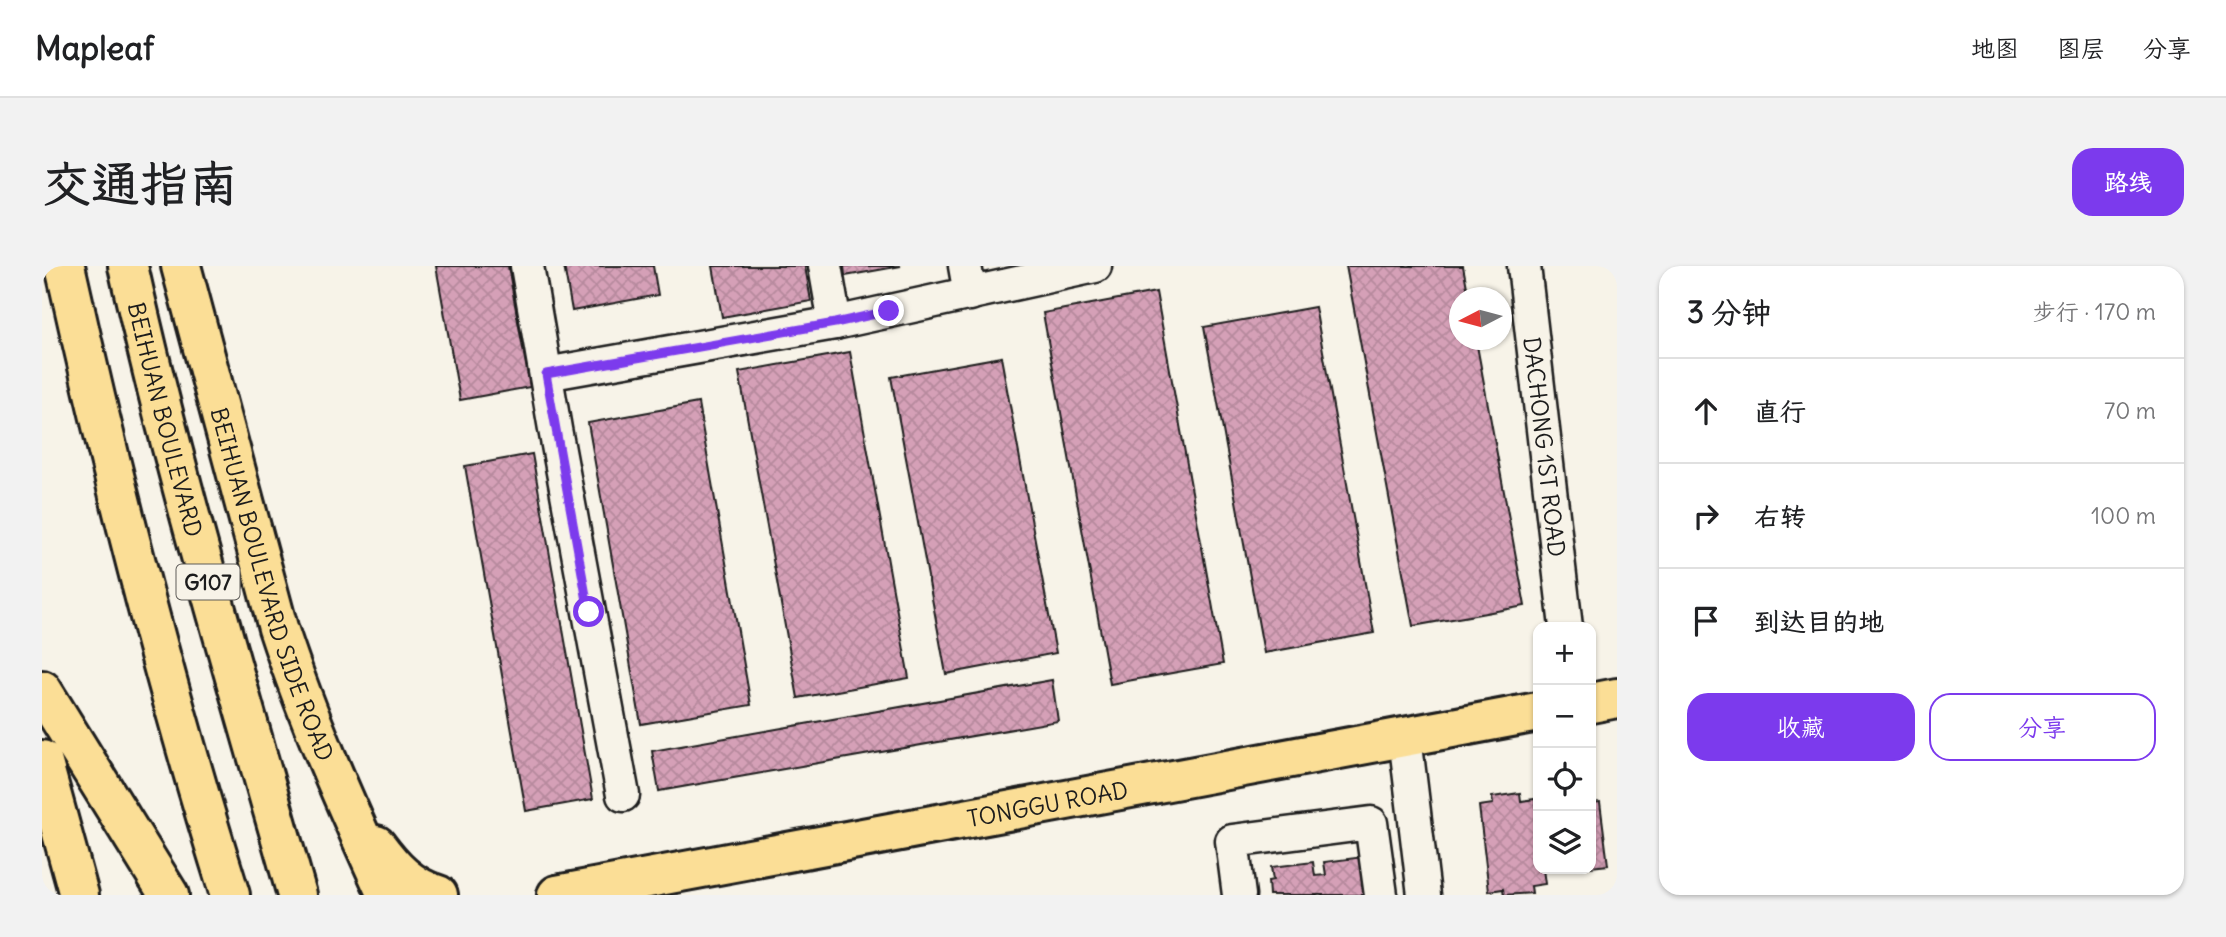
<!DOCTYPE html>
<html lang="zh">
<head>
<meta charset="utf-8">
<style>
  body { margin:0; font-family:Delius,"LXGW WenKai TC",sans-serif; background:#f2f2f2; color:#202124 }
  .controls { position:absolute; right:21px; bottom:21px; display:grid; overflow:hidden; border-radius:14px; box-shadow:0 2px 5px #0004 }
  .controls button { width:63px; height:63px; display:grid; place-items:center; padding:0; border:0; border-bottom:2px solid #e0e0e0; background:#fff; color:#202124; font:35px sans-serif }
  .compass { position:absolute; left:1407px; top:21px; width:63px; height:63px; border-radius:50%; background:#fff; box-shadow:0 2px 5px #0004; rotate:264deg }
  .stop { position:absolute; width:21px; height:21px; margin:-16px; border:5px solid #7c3aed; border-radius:50%; background:#fff }
  .stop.end { background:#7c3aed; border-color:#fff; box-shadow:0 2px 7px #0008 }
  .list { margin:0; padding:0; list-style:none }
  h2 { display:flex; justify-content:space-between; align-items:center; height:91px; margin:0; padding:0 28px; font-size:30px }
  h2 small { font-size:23px; font-weight:400; color:#757577 }
  .list li { display:grid; grid-template-columns:46px 1fr auto; gap:21px; align-items:center; box-sizing:border-box; height:105px; padding:0 28px; border-top:2px solid #e0e0e0 }
  .list b { display:block; font-size:26px; white-space:nowrap }
  .list em { font-size:23px; font-style:normal; color:#757577 }
  .actions { display:flex; gap:14px; padding:21px 28px }
  .actions a { flex:1; padding:16px 0; border:2px solid #7c3aed; border-radius:21px; text-align:center; font-size:24px; color:#7c3aed }
  .actions .main { background:#7c3aed; color:#fff }
  .icon { flex:none; width:38px; height:38px; fill:none; stroke:currentColor; stroke-width:2; stroke-linecap:round; stroke-linejoin:round }
  .map { position:relative; flex:none; width:1575px; height:629px; overflow:hidden; border-radius:21px }
  header { display:flex; align-items:center; gap:42px; box-sizing:border-box; height:98px; padding:0 35px; background:#fff; border-bottom:2px solid #e0e0e0 }
  header strong { font-size:33px }
  nav { display:flex; gap:38px; margin-inline-start:auto; font-size:24px }
  .intro { display:flex; align-items:center; justify-content:space-between; box-sizing:border-box; height:168px; padding:0 42px }
  h1 { margin:0; font-size:49px }
  .button { padding:18px 32px; border-radius:21px; background:#7c3aed; color:#fff; font-size:24px; font-weight:700 }
  main { display:flex; gap:42px; padding:0 42px }
  aside { flex:1; background:#fff; border-radius:21px; box-shadow:0 2px 5px #0004 }
  .map>svg:first-child { display:block }
  .building { fill:url(#building-cross-hatch); stroke:#1c1c1c; stroke-width:2 }
  .lines { fill:none; stroke-linecap:round; stroke-linejoin:round }
  .minor-casing { stroke:#1c1c1c; stroke-width:37 }
  .major-casing { stroke:#1c1c1c; stroke-width:44 }
  .highway-casing { stroke:#1c1c1c; stroke-width:44 }
  .minor { stroke:#f7f3e8; stroke-width:32 }
  .major { stroke:#fbde96; stroke-width:38 }
  .highway { stroke:#fbde96; stroke-width:38 }
  .route { stroke:#7c3aed; stroke-width:9 }
  .labels { text-anchor:middle; dominant-baseline:central; stroke-width:6; stroke-linejoin:round; paint-order:stroke }
  .shield { fill:#f7f3e8; stroke:#5e5c59; stroke-width:2 }
  .shield-label { font-size:21px; font-weight:bold; fill:#1c1c1c }
  .street-label { font-size:23px; fill:#1c1c1c; stroke:#f7f3e8 }
</style>
</head>
<body>
<header>
<strong>Mapleaf</strong>
<nav><a>地图</a><a>图层</a><a>分享</a></nav>
</header>
<div class="intro"><h1>交通指南</h1><a class="button">路线</a></div>
<main>
<div class="map">
<svg width="1575" height="629" viewBox="0 0 1575 629">
  <defs>
    <pattern id="building-cross-hatch" width="8" height="8" patternUnits="userSpaceOnUse" patternTransform="scale(1.75)"><rect width="8" height="8" fill="#d5a0b7"/><path d="M0 0l8 8M0 8l8-8" fill="none" stroke="#b6899d"/></pattern>
  </defs>
  <rect width="100%" height="100%" fill="#f7f3e8"/>
  <filter id="ink" filterUnits="userSpaceOnUse"><feTurbulence type="fractalNoise" baseFrequency=".0143" numOctaves="2"/><feDisplacementMap in="SourceGraphic" scale="14" xChannelSelector="R" yChannelSelector="G"/><feConvolveMatrix kernelMatrix="1 2 1 2 8 2 1 2 1" color-interpolation-filters="sRGB"/></filter>
  <g filter="url(#ink)">
    <path class="building" d="M394 0H466L488 121 418 134Z
      M522 0H611L616 29 530 45Z
      M671 0H763L769 35 680 51Z
      M802 0H859L803 10Z
      M1304 0H1421L1427 32H1418V74H1434L1483 340 1371 360Z
      M1114 26 1181 398 1068 418 1001 47Z
      M1273 41 1332 367 1222 387 1162 61Z
      M808 86 867 412 756 432 697 106Z
      M959 91 1014 387 904 408 849 111Z
      M656 137 709 439 599 458 546 157Z
      M490 188 551 533 484 545 423 200Z
      M1010 414 1016 455 617 525 610 485Z
      M1478 527 1479 535 1493 533 1496 551V603H1501L1503 618 1489 620 1490 627 1462 629 1461 623 1447 625 1437 540 1451 538 1450 531Z
      M1558 536 1566 599 1549 601V537Z
      M1321 591 1326 629H1227L1226 615 1231 614 1229 601 1271 596 1273 610 1284 609 1282 596Z"/>
    <g class="lines">
      <g class="minor-casing">
        <g id="minor">
          <path d="M485 0 513 163 581 529"/>
          <path d="M783 0 793 57"/>
          <path d="M923 0 928 28"/>
          <path id="s1" d="M1482 0 1524 361"/>
          <path d="M504 108 793 57 1053 0"/>
          <path d="M1363 471 1382 629"/>
          <path d="M1197 629 1190 575 1329 557 1339 629"/>
        </g>
      </g>
      <g class="major-casing">
        <g id="major">
          <path id="s2" d="M139 0 236 362C266 454 305 541 345 629"/>
          <path d="M1549 437 1575 432"/>
          <path d="M0 494 37 629"/>
          <path d="M334 579C351 602 368 621 396 629"/>
          <path id="s3" d="M515 629 1496 446"/>
        </g>
      </g>
      <g class="highway-casing">
        <g id="highway">
          <path d="M23 0C70 211 123 422 188 629"/>
          <path id="s4" d="M86 0C133 212 196 420 255 629"/>
          <path d="M0 424 127 629"/>
        </g>
      </g>
      <use href="#minor" class="minor"/>
      <use href="#major" class="major"/>
      <use href="#highway" class="highway"/>
    </g>
  </g>
  <g class="lines" filter="url(#ink)">
    <path class="route" d="M547 346 504 108 793 57 847 45"/>
  </g>
  <g class="labels">
    <rect class="shield" x="134.5" y="298.5" width="63" height="35" rx="5"/>
    <g class="shield-label">
      <text x="166" y="316">G107</text>
    </g>
    <g class="street-label">
      <text stroke="none"><textPath href="#s4" startOffset="158">BEIHUAN BOULEVARD</textPath></text>
      <text stroke="none"><textPath href="#s1" startOffset="182">DACHONG 1ST ROAD</textPath></text>
      <text stroke="none"><textPath href="#s2" startOffset="331">BEIHUAN BOULEVARD SIDE ROAD</textPath></text>
      <text stroke="none"><textPath href="#s3" startOffset="499">TONGGU ROAD</textPath></text>
    </g>
  </g>
</svg>
<div class="controls">
<button>+</button>
<button>−</button>
<button><svg class="icon" aria-label="locate" viewBox="0 0 24 24"><circle cx="12" cy="12" r="6"/><path d="M12 2v4M12 18v4M2 12h4M18 12h4"/></svg></button>
<button><svg class="icon" aria-label="layers" viewBox="0 0 24 24"><path d="M12 4l9 5-9 5-9-5zM3 14l9 5 9-5"/></svg></button>
</div>
<svg class="compass" viewBox="-18 -18 36 36"><path d="M0-13l5 13h-10z" fill="#e53935"/><path d="M0 13l5-13h-10z" fill="#757577"/></svg>
<div class="stop" style="left:547px;top:346px"></div>
<div class="stop end" style="left:847px;top:45px"></div>
</div>
<aside>
<h2>3 分钟<small>步行 · 170 m</small></h2>
<ul class="list">
<li><svg class="icon" aria-label="ahead" viewBox="0 0 24 24"><path d="M12 20V5M6 11l6-6 6 6"/></svg><div><b>直行</b></div><em>70 m</em></li>
<li><svg class="icon" aria-label="right" viewBox="0 0 24 24"><path d="M7 20v-9h11M14 6l5 5-5 5"/></svg><div><b>右转</b></div><em>100 m</em></li>
<li><svg class="icon" aria-label="arrive" viewBox="0 0 24 24"><path d="M6 21V4h12l-3 4 3 4H6"/></svg><div><b>到达目的地</b></div></li>
</ul>
<div class="actions"><a class="main">收藏</a><a>分享</a></div>
</aside>
</main>
</body>
</html>
